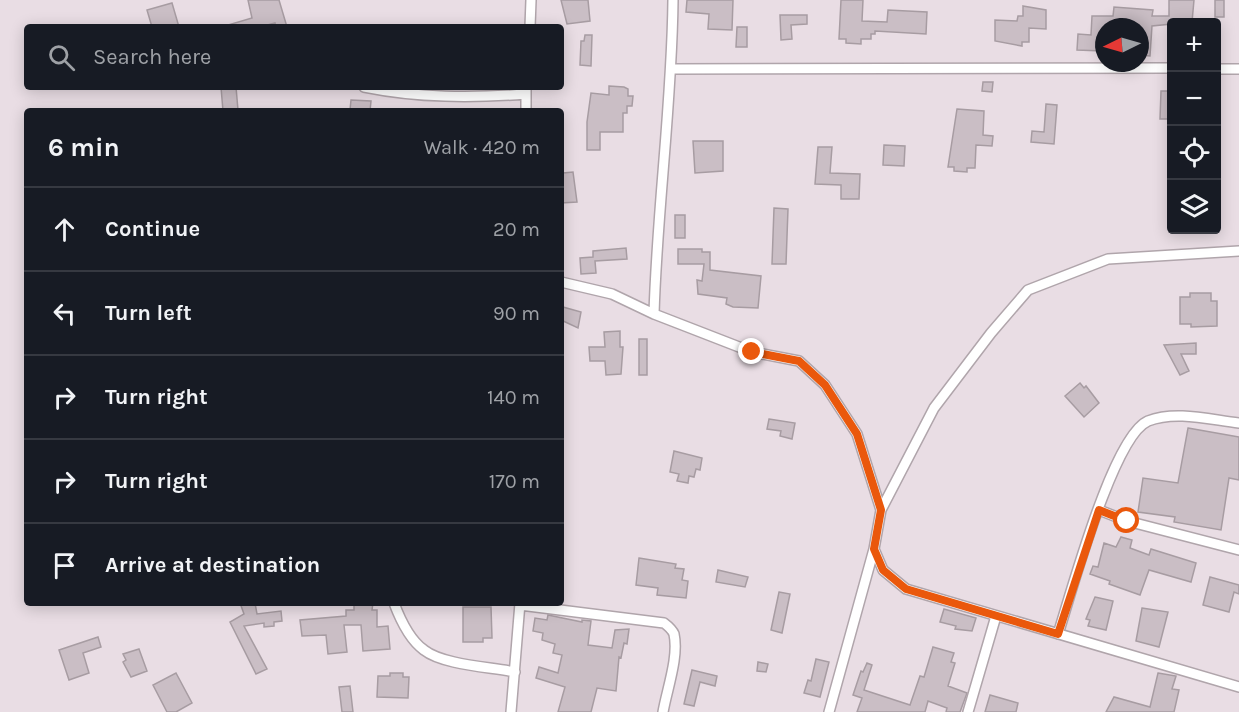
<!DOCTYPE html>
<html lang="en">
<head>
<meta charset="utf-8">
<style>
  body { margin:0; font-family:Karla,sans-serif; background:#20242c; color:#f1f3f6 }
  .controls { position:absolute; right:18px; top:18px; display:grid; overflow:hidden; border-radius:6px; box-shadow:0 3px 15px #0003 }
  .controls button { width:54px; height:54px; display:grid; place-items:center; padding:0; border:0; border-bottom:2px solid #363941; background:#171b24; color:#f1f3f6; font:30px sans-serif }
  .compass { position:absolute; left:1095px; top:18px; width:54px; height:54px; border-radius:50%; background:#171b24; box-shadow:0 3px 15px #0003; rotate:265deg }
  .stop { position:absolute; width:18px; height:18px; margin:-14px; border:4px solid #ea580c; border-radius:50%; background:#fff }
  .stop.end { background:#ea580c; border-color:#fff; box-shadow:0 2px 6px #0008 }
  .list { margin:0; padding:0; list-style:none }
  h2 { display:flex; justify-content:space-between; align-items:center; height:78px; margin:0; padding:0 24px; font-size:26px }
  h2 small { font-size:20px; font-weight:400; color:#9ea1a6 }
  .list li { display:grid; grid-template-columns:39px 1fr auto; gap:18px; align-items:center; box-sizing:border-box; height:84px; padding:0 24px; border-top:2px solid #363941 }
  .list b { display:block; font-size:22px; white-space:nowrap }
  .list em { font-size:20px; font-style:normal; color:#9ea1a6 }
  .icon { flex:none; width:33px; height:33px; fill:none; stroke:currentColor; stroke-width:2; stroke-linecap:round; stroke-linejoin:round }
  .map { position:relative; flex:none; width:1239px; height:712px; overflow:hidden }
  .search { position:absolute; background:#171b24; box-shadow:0 3px 15px #0003; left:24px; top:24px; width:540px; height:66px; display:flex; align-items:center; gap:15px; box-sizing:border-box; padding:0 21px; border-radius:6px; color:#9ea1a6; font-size:22px }
  .panel { position:absolute; background:#171b24; box-shadow:0 3px 15px #0003; left:24px; top:108px; width:540px; height:498px; border-radius:6px }
  .map>svg:first-child { display:block }
  .building { fill:#cabec5; stroke:#a79ca2; stroke-width:1.5 }
  .lines { fill:none; stroke-linecap:round; stroke-linejoin:round }
  .minor-casing { stroke:#b0a5ab; stroke-width:12 }
  .minor { stroke:#fff; stroke-width:9 }
  .route { stroke:#ea580c; stroke-width:8 }
</style>
</head>
<body>
<div class="map">
<svg width="1239" height="712" viewBox="0 0 1239 712">
  <rect width="100%" height="100%" fill="#e9dde4"/>
  <path class="building" d="M248 0H279L287 27H276L275 23 260 27H228V25L252 18Z
    M561 0H588L590 21 567 24Z
    M687 0H733L732 30 708 29 709 14 686 12Z
    M841 0H863L862 21 887 22 888 10 927 12 926 34 875 31V34H871V39H861V44L846 43V39H839Z
    M1169 0H1194L1192 22 1152 26 1150 56 1140 55V27H1103L1102 51 1077 50 1078 34 1091 35 1092 16H1113L1114 7 1153 10 1152 16H1169Z
    M1215 0H1224V17H1215Z
    M172 3 179 27H152L147 10Z
    M1023 6 1046 10V29L1029 28V42H1022V46L995 41V20L1017 21 1018 16H1023Z
    M780 15H807V24L791 25 792 39 781 40Z
    M737 27H747V47H736Z
    M585 35H592L591 66 580 65 581 41H584Z
    M983 82H993L992 92 982 91Z
    M609 86 624 87 628 89V96H633L632 106H627V113H623V132H600V150H587V122L591 93 609 95Z
    M221 87H236L238 110 223 111Z
    M1161 91H1172V119H1160Z
    M351 100 371 101 370 111 350 110Z
    M1046 104 1057 105 1054 144 1031 142 1032 131 1044 132Z
    M957 109 984 111 983 135 993 136 992 146 976 145 975 168H967V172L954 171V167H948Z
    M693 141H723V171L695 173Z
    M884 145 905 146 904 166 883 165Z
    M818 147H832L830 173 860 174 859 199H841V185L815 184Z
    M573 172 577 202 561 203 563 173Z
    M774 208 788 209 786 264H772Z
    M675 215H685V238H675Z
    M626 248 627 259 595 261 596 273 581 274 580 258 593 257V251Z
    M678 249H702V252H710V270L761 276 758 308 733 307 726 304 727 298 698 294 697 280 702 281 704 264H678Z
    M1190 293H1211V301H1217V326L1191 327V324H1180V297H1190Z
    M563 307 581 312 578 328 561 320Z
    M620 331V347H623L621 374 606 375 605 361H590L589 347H605L604 332Z
    M639 339H647V375H639Z
    M1196 343V354H1181L1189 371 1180 375 1164 345Z
    M1080 383 1084 388 1086 386 1099 403 1084 417 1065 396Z
    M769 419 795 423 792 439 780 436 781 431 767 429Z
    M1188 428 1239 437V480L1229 478 1221 530 1174 522 1175 517 1138 512 1143 478 1178 483Z
    M674 451 702 458 700 470 696 469 694 477 689 476 688 483 677 481 679 474 670 472Z
    M1121 537 1132 540 1130 548 1149 555 1151 549 1196 563 1191 582 1149 570 1140 595 1109 584 1110 581 1090 574 1093 566 1098 567 1104 543 1116 547Z
    M639 558 676 564 675 568 684 569 682 580 688 581 686 598 657 595 658 588 636 585Z
    M718 570 748 577 745 587 716 582Z
    M1210 577 1239 585V594L1234 592 1229 612 1203 605Z
    M779 592 790 594 782 633 771 630Z
    M1095 597 1113 601 1106 630 1088 626 1090 620 1086 619Z
    M240 603H255L257 614 281 611 282 621 274 622V626L264 627V623L244 626 267 669 256 674 230 622 244 614Z
    M354 603H373L372 610H377V627L388 626 390 649 363 651 361 625H344L347 652 328 654 326 635 302 636 300 620 346 616V610H354Z
    M463 607H491L492 638H483V642H463Z
    M1142 608 1168 612 1159 647 1136 641Z
    M944 609 976 618 972 631 955 629 956 626 940 622Z
    M548 615 582 622V620L591 621 588 645 612 648 615 630 629 629 627 644 624 643 621 658 619 657 616 691 597 688 591 712H558L565 687 536 678 539 667 558 673 562 655 553 653 555 644 542 640 543 633 533 631 535 618 547 620Z
    M98 637 101 647 83 653 89 673 69 680 59 650Z
    M933 647 954 653 951 662 955 663 948 686 967 693 960 712H946L947 708 928 701 925 712H857L862 698 853 695 861 671 863 672 867 663 872 665 864 690 910 705 920 676 924 677Z
    M139 649 147 671 131 677 123 662 126 660 123 654Z
    M816 659 829 662 820 697 804 693 808 680 811 681Z
    M758 662 768 664 766 672 757 671Z
    M692 670 717 676 715 686 700 682 694 706 684 704Z
    M176 673 192 703 176 712H167L153 685Z
    M390 673H403V677H409L408 698 377 697 378 676H390Z
    M1158 673 1176 676 1172 689 1179 690 1174 712H1106L1114 697 1150 707Z
    M350 686 353 712H342L339 687Z
    M990 695 1018 703 1016 712H985Z"/>
  <g class="lines">
    <g class="minor-casing">
      <path id="minor" d="M673 0C672 105 657 209 654 314L752 352 799 361 825 385 857 434 881 510 874 549 883 570 906 589 1239 687
        M530 27 531 0
        M672 69 1172 68
        M1216 69H1239
        M364 87C419 98 471 98 526 94
        M526 111V87
        M561 282 612 294 654 314
        M881 510 934 408 991 333 1028 290 1108 259 1239 251
        M1099 510 1127 521 1239 550
        M394 603C400 619 410 640 424 650 443 665 491 667 515 672
        M520 605 664 623C668 626 672 629 674 634 679 657 667 689 663 712
        M1058 634C1071 594 1113 436 1148 421 1176 410 1211 420 1239 423
        M511 712 520 603
        M829 712 874 549
        M968 712 996 616"/>
    </g>
    <use href="#minor" class="minor"/>
  </g>
  <g class="lines">
    <path class="route" d="M752 352 799 361 825 385 857 434 881 510 874 549 883 570 906 589 1058 634 1099 510 1127 521"/>
  </g>
</svg>
<div class="controls">
<button>+</button>
<button>−</button>
<button><svg class="icon" aria-label="locate" viewBox="0 0 24 24"><circle cx="12" cy="12" r="6"/><path d="M12 2v4M12 18v4M2 12h4M18 12h4"/></svg></button>
<button><svg class="icon" aria-label="layers" viewBox="0 0 24 24"><path d="M12 4l9 5-9 5-9-5zM3 14l9 5 9-5"/></svg></button>
</div>
<svg class="compass" viewBox="-18 -18 36 36"><path d="M0-13l5 13h-10z" fill="#e53935"/><path d="M0 13l5-13h-10z" fill="#9ea1a6"/></svg>
<div class="stop" style="left:1127px;top:521px"></div>
<div class="stop end" style="left:752px;top:352px"></div>
<div class="search"><svg class="icon" aria-label="search" viewBox="0 0 24 24"><circle cx="10" cy="10" r="6"/><path d="M15 15l6 6"/></svg>Search here</div>
<section class="panel">
<h2>6 min<small>Walk · 420 m</small></h2>
<ul class="list">
<li><svg class="icon" aria-label="ahead" viewBox="0 0 24 24"><path d="M12 20V5M6 11l6-6 6 6"/></svg><div><b>Continue</b></div><em>20 m</em></li>
<li><svg class="icon" aria-label="left" viewBox="0 0 24 24"><path d="M17 20v-9H6M10 6l-5 5 5 5"/></svg><div><b>Turn left</b></div><em>90 m</em></li>
<li><svg class="icon" aria-label="right" viewBox="0 0 24 24"><path d="M7 20v-9h11M14 6l5 5-5 5"/></svg><div><b>Turn right</b></div><em>140 m</em></li>
<li><svg class="icon" aria-label="right" viewBox="0 0 24 24"><path d="M7 20v-9h11M14 6l5 5-5 5"/></svg><div><b>Turn right</b></div><em>170 m</em></li>
<li><svg class="icon" aria-label="arrive" viewBox="0 0 24 24"><path d="M6 21V4h12l-3 4 3 4H6"/></svg><div><b>Arrive at destination</b></div></li>
</ul>
</section>
</div>
</body>
</html>
